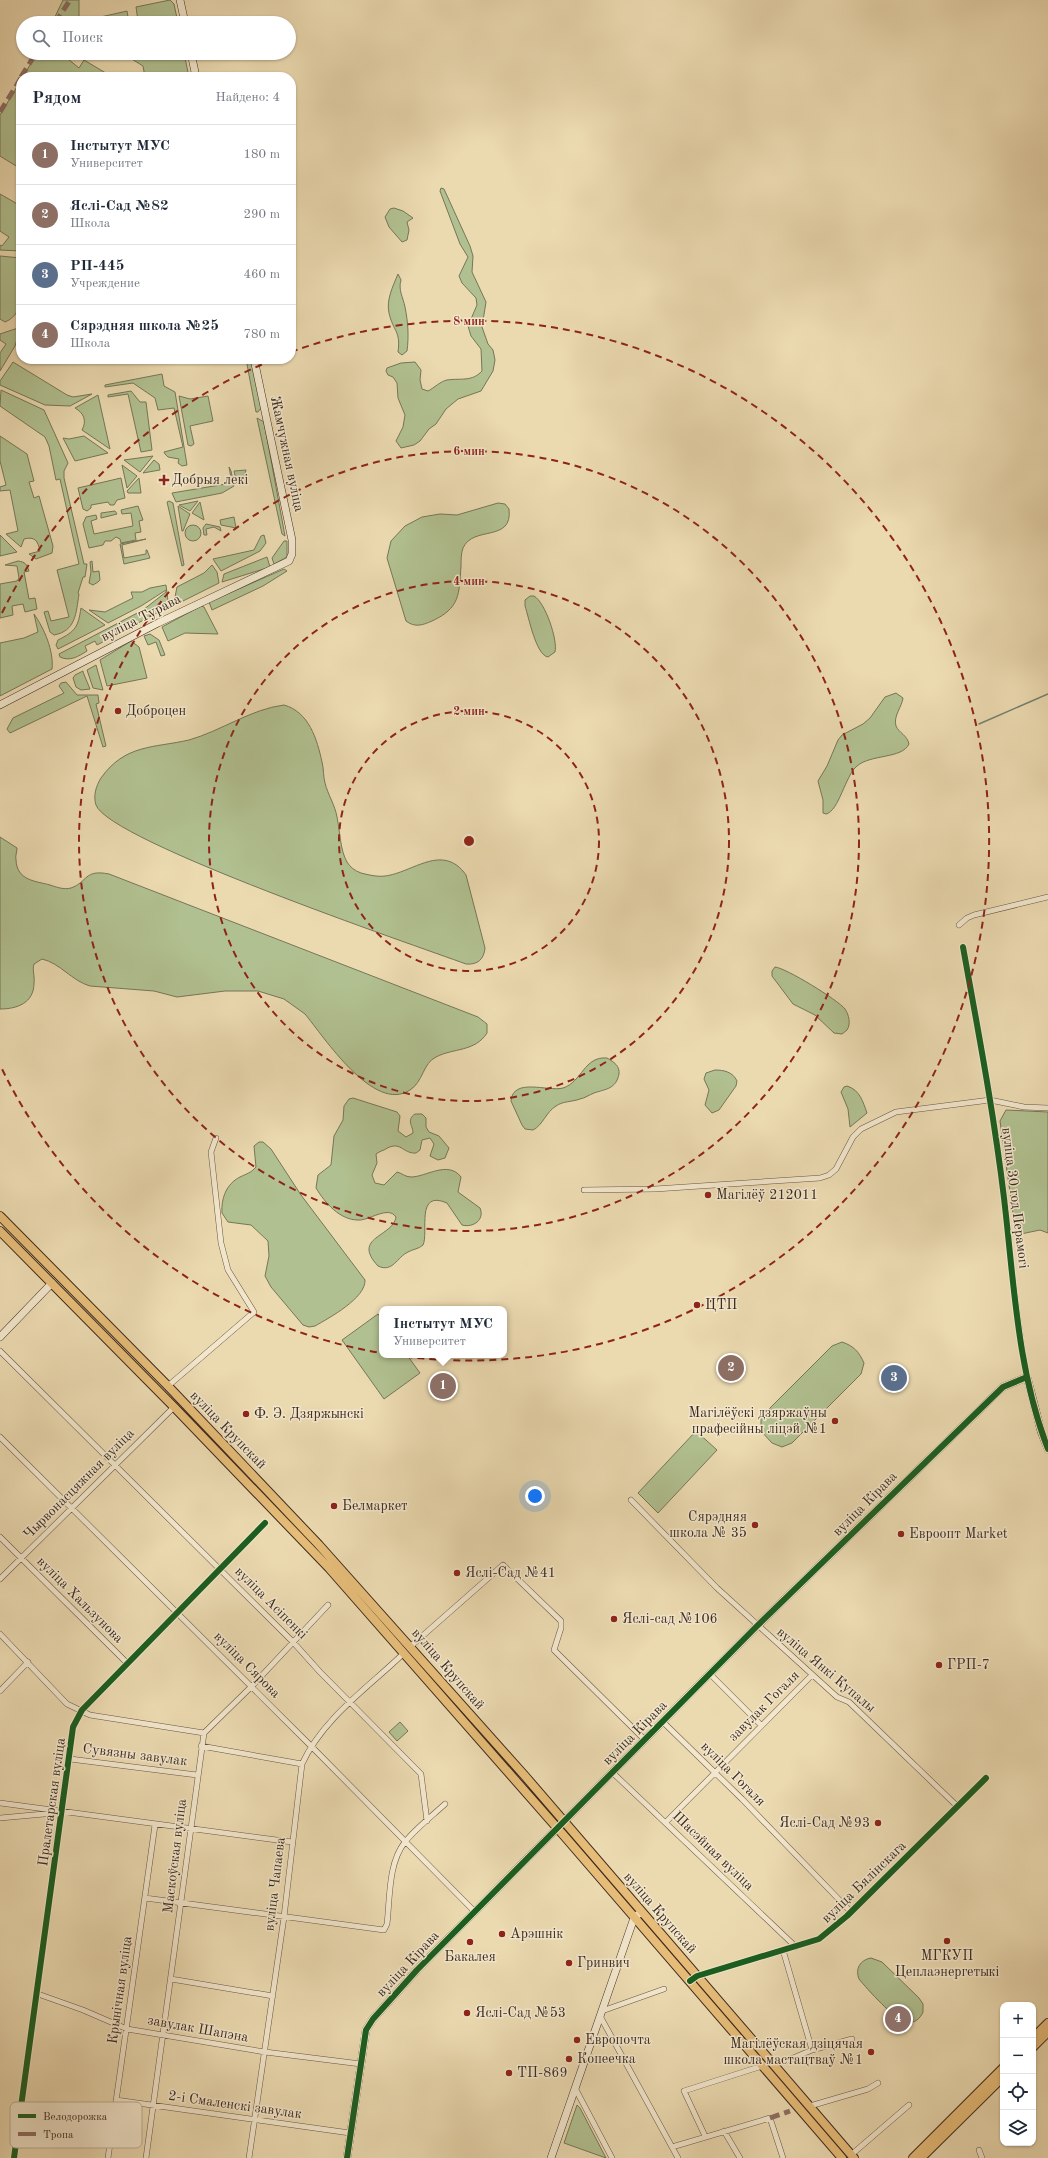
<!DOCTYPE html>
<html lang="ru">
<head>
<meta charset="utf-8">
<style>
  body { margin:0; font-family:"Old Standard TT",serif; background:#f2f2f3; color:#1f2937 }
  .controls { position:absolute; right:12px; bottom:12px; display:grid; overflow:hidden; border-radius:8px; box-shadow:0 1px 3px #0004 }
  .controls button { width:36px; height:36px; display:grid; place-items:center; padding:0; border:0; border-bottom:1px solid #e0e1e3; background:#fff; color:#1f2937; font:20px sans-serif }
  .you { position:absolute; left:535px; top:1496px; width:14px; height:14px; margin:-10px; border:3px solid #fff; border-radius:50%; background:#1a73e8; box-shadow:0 0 0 6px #1a73e833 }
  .badge { display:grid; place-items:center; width:26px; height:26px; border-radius:50%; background:#b45309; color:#fff; font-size:13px; font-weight:700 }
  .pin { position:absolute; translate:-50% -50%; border:2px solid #fff; box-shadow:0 1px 4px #0006 }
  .popup { position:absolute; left:379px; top:1306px; width:128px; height:52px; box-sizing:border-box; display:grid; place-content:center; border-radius:8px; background:#fff; filter:drop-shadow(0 1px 3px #0005); font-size:13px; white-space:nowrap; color:#747a83 }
  .popup b { font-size:15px; color:#1f2937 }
  .popup::after { content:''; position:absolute; left:50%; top:100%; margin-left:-8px; border:8px solid transparent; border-top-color:#fff }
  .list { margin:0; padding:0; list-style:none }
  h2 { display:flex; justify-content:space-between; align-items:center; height:52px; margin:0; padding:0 16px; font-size:17px }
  h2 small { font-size:13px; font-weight:400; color:#747a83 }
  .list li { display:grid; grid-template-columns:26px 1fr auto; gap:12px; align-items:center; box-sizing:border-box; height:60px; padding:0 16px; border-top:1px solid #e0e1e3 }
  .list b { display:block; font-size:15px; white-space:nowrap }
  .list p { margin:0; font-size:13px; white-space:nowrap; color:#747a83 }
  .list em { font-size:13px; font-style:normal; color:#747a83 }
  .icon { flex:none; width:22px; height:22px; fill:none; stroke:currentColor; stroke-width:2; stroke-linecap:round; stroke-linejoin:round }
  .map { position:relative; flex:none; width:1048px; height:2158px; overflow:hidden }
  .search { position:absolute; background:#fff; box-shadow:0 1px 3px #0004; left:16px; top:16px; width:280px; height:44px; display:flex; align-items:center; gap:10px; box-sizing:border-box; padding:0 14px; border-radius:22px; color:#747a83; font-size:15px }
  .panel { position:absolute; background:#fff; box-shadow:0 1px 3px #0004; left:16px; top:72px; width:280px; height:292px; border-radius:16px }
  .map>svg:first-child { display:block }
  .green { fill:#b1c090; stroke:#767658 }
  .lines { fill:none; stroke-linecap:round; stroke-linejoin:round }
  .stream { stroke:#748170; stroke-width:1.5 }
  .street-casing { stroke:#685643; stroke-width:6 }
  .secondary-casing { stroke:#3c2b1f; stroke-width:8 }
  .primary-casing { stroke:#3c2b1f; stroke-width:10 }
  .street { stroke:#f2e6cc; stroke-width:5 }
  .secondary { stroke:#f2e6cc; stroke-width:7 }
  .primary { stroke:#e6bc78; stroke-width:8 }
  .quiet { stroke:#8d6e63; stroke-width:5; stroke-dasharray:10 5; stroke-linecap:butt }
  .cycleway-casing { stroke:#f2e6cc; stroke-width:8 }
  .cycleway { stroke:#1b5e20; stroke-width:6 }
  .ring { fill:none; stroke:#8f2418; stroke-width:2; stroke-dasharray:7 5 }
  .poi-dot { fill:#8f2418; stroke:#f2e6cc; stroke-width:1.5 }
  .labels { text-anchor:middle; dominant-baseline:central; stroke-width:3; stroke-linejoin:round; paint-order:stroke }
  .street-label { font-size:14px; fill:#3c2b1f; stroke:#f2e6cc }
  .poi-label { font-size:14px; fill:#3c2b1f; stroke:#f2e6cc; text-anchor:start }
  .key { fill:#f2e6cc; stroke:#bbae98; stroke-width:1 }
  .key-label { font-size:11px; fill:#3c2b1f }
  .centre { fill:#8f2418; stroke:#f2e6cc; stroke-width:2 }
  .ring-label { font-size:12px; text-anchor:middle; font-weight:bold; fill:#8f2418; stroke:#f2e6cc; stroke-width:3; stroke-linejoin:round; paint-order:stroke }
</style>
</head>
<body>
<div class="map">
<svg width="1048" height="2158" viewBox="0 0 1048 2158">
  <rect width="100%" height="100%" fill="#ebd9b0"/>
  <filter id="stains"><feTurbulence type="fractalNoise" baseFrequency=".005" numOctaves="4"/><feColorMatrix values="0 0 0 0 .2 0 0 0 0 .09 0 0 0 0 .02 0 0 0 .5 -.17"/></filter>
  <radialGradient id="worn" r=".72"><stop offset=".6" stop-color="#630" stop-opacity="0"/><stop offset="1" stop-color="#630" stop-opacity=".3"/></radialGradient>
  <path class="green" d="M63 0H79V23H52Z
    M170 0 174 4 178 23H83V21L127 11 129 23 138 21 136 7Z
    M37 53H74L68 59 79 68 84 60 109 75 107 77H23Z
    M128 53H184L189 77H145L143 66 127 56Z
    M21 80V169L0 156V115Z
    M441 188 444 189 470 246 473 256 472 272 486 302 482 327 488 344 493 350 495 360 493 371 481 391 458 399 446 409 436 424 429 429 420 441 414 445 401 448 396 441 403 427 405 415 398 398 397 383 393 377 388 375 386 371 387 368 401 363 415 362 421 370 420 380 422 389 428 391C434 388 441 381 447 380 461 378 472 382 482 371L481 349 471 336 468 326 477 305 476 298 462 283 459 276 468 257 460 244 440 191Z
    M0 194 21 206V251L0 250V245L2 246 9 237 0 231Z
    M394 208 403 211 413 218 407 222 409 230 407 240 402 242 389 227 385 217 390 209Z
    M0 256 21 258C21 279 28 313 5 322L0 319Z
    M398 274 401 280C398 290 403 297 405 307 408 322 409 336 407 351L402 355 398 352C401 331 393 331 389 313 386 300 393 286 398 274Z
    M21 327 15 346 0 371V353L6 344 0 340V334Z
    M246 359H251L262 407 258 412H256Z
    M13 362 67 395 73 397 92 394 70 406 45 405 0 385V381Z
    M162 374 164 386 175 392 187 465 182 466 178 463 179 459 168 457 165 454 164 452 183 447 174 408 158 410 155 398 133 383 105 387V385Z
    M1 390 44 410 68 463 64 471V478L84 564H87L85 577H83L78 593 79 594C76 613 76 631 54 635L50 632 44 612 48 611 51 621 69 617 57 570 79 564 60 479 56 480 49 446 45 437 0 406Z
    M131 391 140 402H146L152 450 141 452 128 394 108 397V395Z
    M98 395 110 449 82 430C87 421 84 413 75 408Z
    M179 396 190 399 208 396 213 421 190 426 194 444 191 446 188 445Z
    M257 418 264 422 285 536 282 534Z
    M0 436 27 454 34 481 29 482 34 498 39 496 53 546 52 553 36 559 29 554 40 551C38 541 35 536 24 539L21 547 6 534 18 531 10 490 0 491V487L6 485 0 461Z
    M84 436 108 453 75 461 63 438 69 439Z
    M153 456 140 472 124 460Z
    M154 460 159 464 160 470 143 473Z
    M122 465 137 476 127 488Z
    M229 467 231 471 234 486 222 493 176 502 172 493 232 483Z
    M246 470 244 477 237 484 234 471Z
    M121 478 125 498 117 500 114 505H110L108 502 91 505V508L87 511 83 509 78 488Z
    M139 478 141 493H128L127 491Z
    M169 501 173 503 184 565 182 566 167 502Z
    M198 501 190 511 179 505Z
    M200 502 204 520 192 513Z
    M498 503 505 504 509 509C513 543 473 525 463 548 461 553 461 560 461 566 459 595 460 608 432 621 423 625 415 628 406 621L387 558 391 541 405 526 422 517 440 514 457 515Z
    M138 506 143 520 139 521 141 532 135 533 136 540 121 543 120 539 116 537 111 541H105L103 545 89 548 83 524 86 517 96 515 97 519 91 521 94 534 133 526 131 513 122 514 121 510Z
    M178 506 190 514 183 531H182Z
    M115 511 117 514 101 518V513Z
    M234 517 236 528 221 525 220 520Z
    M206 524 220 527 221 531 214 527 206 529 207 535H204L203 528Z
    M185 533a8 8 0 1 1 16 0a8 8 0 1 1-16 0Z
    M0 535 17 552 0 556Z
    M264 535 266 543 260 551 221 571 213 559 254 550 261 536Z
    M146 539 122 545 124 558 146 554V550H147L150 558 124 564 120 544Z
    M284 541H287V557L274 564 272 558Z
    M267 557 270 567 222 582 224 574Z
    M18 561C25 562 27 564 29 571L24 572 29 599 35 598 37 609 25 612 23 604 12 606 13 615 0 618V584L17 581 19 578 17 566 5 565Z
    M92 561 93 572 99 571 100 580 98 582 93 585 89 583 91 572 90 562Z
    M212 565 217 572 219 583 181 602 175 597 177 587 204 573Z
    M284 569 287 571 263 586 212 610 209 602Z
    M166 585 168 601 166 608 97 645 95 641 85 646 87 651C79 656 70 662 60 657L59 654 143 610 166 592V590L141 606 108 623 89 610 105 612 133 598 131 592H142L150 588Z
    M530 596H534C545 602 558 640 555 652L548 657C536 655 529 618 525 606V600Z
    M201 606 204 607 218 634 185 633 168 641 162 627Z
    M81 608 105 625 58 649 56 645 58 640C76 631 78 627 81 608Z
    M34 614C44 628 54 651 52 669L0 696V643L24 638 38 632Z
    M150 634 159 640 165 655 161 656 156 642 148 645 144 636Z
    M131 641 139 647 147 678 107 686 100 660Z
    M96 665 103 690 93 688 87 670Z
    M83 671V672L90 689 81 690 76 687 73 678 75 675Z
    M66 682 77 695H98L99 703 96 704 106 746 103 747 87 696 10 733 7 729 13 718 64 693 59 686 61 683Z
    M896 693 903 698C902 707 893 716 896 726 899 733 907 735 909 744 902 759 871 754 857 766 845 776 839 811 826 814L823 813V800L818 781 827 766 838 740 842 735 863 724 870 718 885 697Z
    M284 705C309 712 317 739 322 762 324 769 323 776 325 783 328 795 335 805 337 817 340 831 340 850 347 862 350 867 355 871 361 873 369 875 377 877 385 876 412 873 443 842 466 875L485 948C484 959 478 965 466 964 414 945 109 841 96 805 93 796 96 786 101 778 125 744 154 748 189 740 221 731 251 709 284 705Z
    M0 837 17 848C17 852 15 856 16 860 17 881 36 881 50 885 56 887 64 890 71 888 88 882 84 869 109 874L478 1017 487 1024V1033C475 1052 453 1048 436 1057 423 1063 423 1082 410 1090 374 1114 324 1037 305 1014L284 999 258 991H225L177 997 154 991 90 986C72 981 60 963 42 959L34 964C32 970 35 976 34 983 34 1003 17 1009 0 1009Z
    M775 967C786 968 838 1000 845 1009 849 1015 851 1024 847 1030L842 1034 834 1033 815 1015 793 1004 772 976V971Z
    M607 1058C614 1062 620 1066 619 1074 616 1089 606 1089 594 1093 589 1095 585 1098 580 1099 572 1102 563 1101 556 1106 546 1112 543 1125 533 1130L525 1129 522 1125 511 1101C513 1077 548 1092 563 1088 582 1082 584 1056 607 1058Z
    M715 1070C724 1070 733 1072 737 1081L736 1086 719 1110 712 1113 705 1105 709 1090 704 1079 706 1073Z
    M847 1086C860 1090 863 1102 867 1113L850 1127 848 1109 841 1092 844 1087Z
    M353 1098 397 1112 400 1116 398 1131 406 1137 413 1133C413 1126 406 1120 415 1114H422L426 1118V1127L429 1132 439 1136 449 1148 445 1158 438 1160 430 1156 434 1144 430 1138 422 1140 420 1150 416 1153C402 1154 401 1139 384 1150 381 1151 379 1152 376 1154L377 1163 372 1175 375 1183 384 1185 397 1172C402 1173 405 1177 411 1177 426 1177 448 1160 461 1177L458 1192 480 1208C485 1220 473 1228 462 1225L447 1203C415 1189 429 1233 423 1245 419 1249 413 1249 408 1252 397 1257 393 1273 378 1266 351 1237 393 1237 396 1217 388 1205 369 1221 358 1220 340 1220 325 1203 316 1188L318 1175 331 1165 334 1136 343 1120 344 1106 349 1099Z
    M1006 1110 1048 1112V1233L1040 1230 1016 1235 1000 1121Z
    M259 1142H263L271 1149 301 1195 365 1280C366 1298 329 1318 315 1326L309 1327 303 1325 271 1287 265 1276 269 1256 268 1241 251 1225 228 1222 222 1213C221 1199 226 1184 240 1177 246 1174 251 1173 256 1167L254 1146Z
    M378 1314 382 1320V1355H407L420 1373 384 1399 342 1340Z
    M842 1342C854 1346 859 1352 864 1363L861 1374 792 1443 782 1447 772 1443 761 1431V1419L769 1409 832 1346Z
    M696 1431 717 1450 658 1513 638 1493Z
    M400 1722 408 1731 397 1741 389 1732Z
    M871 1958 882 1962 919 1998 923 2004V2012C920 2019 914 2024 906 2022 895 2020 867 1989 859 1979 855 1969 860 1960 871 1958Z
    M577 2105 580 2108 606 2158 564 2143Z"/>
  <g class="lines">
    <path class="stream" d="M979 724 1048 694"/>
    <g class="street-casing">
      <path id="street" d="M959 925 967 918 974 915 1048 897
        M963 947C977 1025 992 1103 1002 1181 1010 1246 1015 1312 1027 1377
        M584 1190 655 1189 820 1178 829 1175 836 1169 853 1137 861 1129 896 1112 990 1100 1024 1107 1048 1108
        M0 1351 293 1642 320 1672 421 1774 427 1821
        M168 1386 254 1312 228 1270 221 1243 211 1152 216 1138
        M0 1437 310 1745 475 1912
        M631 1500 717 1588 837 1697 849 1702 957 1806
        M0 1537 127 1663
        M0 1579 174 1407
        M0 1634 67 1704 90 1715 204 1733
        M411 1646 503 1565 561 1621V1628L554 1650 645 1740
        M710 1674 761 1725
        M0 1691 28 1662
        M663 1722 742 1799 851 1912
        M201 1746 302 1764
        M70 1759 197 1775
        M613 1773 796 1947
        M0 1803 292 1842
        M0 1818 55 1813
        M666 1822 812 1675
        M145 1898 384 1930 387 1924C390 1899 388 1863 405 1842 416 1828 432 1816 445 1804
        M783 1950 812 2050
        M696 1976 819 1939 847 1916 986 1778
        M171 1979 273 1996
        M38 1994 83 2010 127 2029 265 2052 361 2064
        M602 2011 664 1989
        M600 2016 678 2158
        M786 2061 812 2050 852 2039
        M575 2088 612 2158
        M116 2100 350 2133
        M810 2106 868 2089 878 2083
        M724 2131 740 2158
        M705 2136 684 2091 762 2066
        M672 2147 770 2118 783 2158
        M979 2150 982 2158
        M851 2155 909 2105
        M14 2158 73 1727 82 1710 265 1523
        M108 2158 155 1825
        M146 2158 204 1733 251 1687 328 1605
        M249 2158 284 1917 302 1764C323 1718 369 1687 404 1653"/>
    </g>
    <g class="secondary-casing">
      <path id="secondary" d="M180 0 185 23
        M191 53 196 77
        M0 705 158 623 289 561 292 554V540L254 359
        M0 1337 52 1283
        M347 2158 366 2030 373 2019 417 1970 757 1626 1003 1387 1027 1377 1041 1431 1048 1449
        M551 2158 634 1918 641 1912"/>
    </g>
    <g class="primary-casing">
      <path id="primary" d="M0 1216 168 1386 319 1545 525 1776 854 2158
        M0 1231 174 1407 329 1568 566 1838 842 2158
        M1033 2038 1048 2023
        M1033 2047 1048 2032
        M913 2158 1003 2068
        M921 2158 1003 2077"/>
    </g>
    <use href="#street" class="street"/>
    <use href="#secondary" class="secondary"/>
    <use href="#primary" class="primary"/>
    <path class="quiet" d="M55 23 70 0
      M21 77 36 53
      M0 112 21 78
      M770 2118 790 2111"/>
    <g class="cycleway-casing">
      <path id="cycleway" d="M963 947C978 1030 994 1114 1004 1198 1014 1282 1017 1369 1048 1449
        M690 1981 697 1976 819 1939 847 1916 986 1778
        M14 2158 73 1727 82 1710 265 1523
        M347 2158 366 2030 373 2019 417 1970 757 1626 1003 1387 1027 1377"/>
    </g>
    <use href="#cycleway" class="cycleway"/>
  </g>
  <g class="ring">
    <circle cx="469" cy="841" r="130"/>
    <circle cx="469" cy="841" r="260"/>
    <circle cx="469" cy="841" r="390"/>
    <path d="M2 613A520 520 0 0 1 270 361M291 352A520 520 0 1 1 2 1069"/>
  </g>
  <g class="poi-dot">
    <path d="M162 474h4v4h4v4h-4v4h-4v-4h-4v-4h4z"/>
    <circle cx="118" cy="711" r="4"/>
    <circle cx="708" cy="1195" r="4"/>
    <circle cx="697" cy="1305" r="4"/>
    <circle cx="246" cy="1414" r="4"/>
    <circle cx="835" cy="1421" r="4"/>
    <circle cx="334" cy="1506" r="4"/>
    <circle cx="755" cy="1525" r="4"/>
    <circle cx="901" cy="1534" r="4"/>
    <circle cx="457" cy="1573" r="4"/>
    <circle cx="614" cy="1619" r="4"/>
    <circle cx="939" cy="1665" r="4"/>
    <circle cx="878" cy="1823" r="4"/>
    <circle cx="502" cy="1934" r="4"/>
    <circle cx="947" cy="1941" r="4"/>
    <circle cx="470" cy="1942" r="4"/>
    <circle cx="569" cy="1963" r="4"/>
    <circle cx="467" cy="2013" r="4"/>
    <circle cx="577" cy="2040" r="4"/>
    <circle cx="871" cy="2052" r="4"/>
    <circle cx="569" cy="2059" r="4"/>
    <circle cx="509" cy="2073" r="4"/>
  </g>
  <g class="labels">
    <g class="street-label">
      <text transform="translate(287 454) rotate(78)">Жамчужная вуліца</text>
      <text transform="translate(141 618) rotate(-27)">вуліца Турава</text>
      <text transform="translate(1015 1198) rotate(83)">вуліца 30 год Перамогі</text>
      <text transform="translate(228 1430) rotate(46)">вуліца Крупскай</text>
      <text transform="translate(79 1484) rotate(-45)">Чырвонасцяжная вуліца</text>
      <text transform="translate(865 1504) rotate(-45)">вуліца Кірава</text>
      <text transform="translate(80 1600) rotate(45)">вуліца Хальзунова</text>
      <text transform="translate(271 1603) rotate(45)">вуліца Асіпенкі</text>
      <text transform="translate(247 1665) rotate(45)">вуліца Сярова</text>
      <text transform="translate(448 1669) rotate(49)">вуліца Крупскай</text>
      <text transform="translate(826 1670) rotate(40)">вуліца Янкі Купалы</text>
      <text transform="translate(764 1706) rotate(-45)">завулак Гогаля</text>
      <text transform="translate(635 1733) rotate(-45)">вуліца Кірава</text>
      <text transform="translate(135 1755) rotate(7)">Сувязны завулак</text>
      <text transform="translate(733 1774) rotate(45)">вуліца Гогаля</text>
      <text transform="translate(52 1802) rotate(-82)">Пралетарская вуліца</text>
      <text transform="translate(713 1851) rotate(44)">Шасэйная вуліца</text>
      <text transform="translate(175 1856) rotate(-83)">Маскоўская вуліца</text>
      <text transform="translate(864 1882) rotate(-44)">вуліца Бялінскага</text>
      <text transform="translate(275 1884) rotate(-83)">вуліца Чапаева</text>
      <text transform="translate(660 1913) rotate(49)">вуліца Крупскай</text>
      <text transform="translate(408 1964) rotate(-47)">вуліца Кірава</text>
      <text transform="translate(120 1990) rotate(-82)">Крынічная вуліца</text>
      <text transform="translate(198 2029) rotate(10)">завулак Шапэна</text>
      <text transform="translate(235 2105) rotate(8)">2-і Смаленскі завулак</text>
    </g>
    <g class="poi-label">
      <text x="172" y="480">Добрыя лекі</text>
      <text x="126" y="711">Доброцен</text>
      <text x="716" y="1195">Магілёў 212011</text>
      <text x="705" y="1305">ЦТП</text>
      <text x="827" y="1413" text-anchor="end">Магілёўскі дзяржаўны<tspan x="827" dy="16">прафесійны ліцэй №1</tspan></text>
      <text x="254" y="1414">Ф. Э. Дзяржынскі</text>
      <text x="342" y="1506">Белмаркет</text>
      <text x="747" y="1517" text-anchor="end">Сярэдняя<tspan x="747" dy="16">школа № 35</tspan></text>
      <text x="909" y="1534">Евроопт Market</text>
      <text x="465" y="1573">Яслі-Сад №41</text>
      <text x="622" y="1619">Яслі-сад №106</text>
      <text x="947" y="1665">ГРП-7</text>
      <text x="870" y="1823" text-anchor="end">Яслі-Сад №93</text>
      <text x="510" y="1934">Арэшнік</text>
      <text x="947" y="1956" text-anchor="middle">МГКУП<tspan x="947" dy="16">Цеплаэнергетыкі</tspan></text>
      <text x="470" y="1957" text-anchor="middle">Бакалея</text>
      <text x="577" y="1963">Гринвич</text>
      <text x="475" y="2013">Яслі-Сад №53</text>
      <text x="585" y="2040">Европочта</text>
      <text x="863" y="2044" text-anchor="end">Магілёўская дзіцячая<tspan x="863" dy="16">школа мастацтваў №1</tspan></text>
      <text x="577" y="2059">Копеечка</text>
      <text x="517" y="2073">ТП-869</text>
    </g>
  </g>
  <rect x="10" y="2102" width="132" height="46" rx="6" class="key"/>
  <rect x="18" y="2114" width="18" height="4" fill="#1b5e20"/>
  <rect x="18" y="2132" width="18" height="4" fill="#8d6e63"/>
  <g class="key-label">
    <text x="43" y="2120">Велодорожка</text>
    <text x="43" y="2138">Тропа</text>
  </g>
  <circle cx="469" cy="841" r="6" class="centre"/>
  <g class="ring-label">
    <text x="469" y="325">8 мин</text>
    <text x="469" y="455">6 мин</text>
    <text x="469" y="585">4 мин</text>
    <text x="469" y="715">2 мин</text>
  </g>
  <rect width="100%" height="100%" filter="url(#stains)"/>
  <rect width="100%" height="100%" fill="url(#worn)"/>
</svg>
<div class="controls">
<button>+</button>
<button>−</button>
<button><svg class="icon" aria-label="locate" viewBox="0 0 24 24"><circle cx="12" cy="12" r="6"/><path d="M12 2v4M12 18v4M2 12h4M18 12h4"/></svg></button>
<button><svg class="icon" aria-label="layers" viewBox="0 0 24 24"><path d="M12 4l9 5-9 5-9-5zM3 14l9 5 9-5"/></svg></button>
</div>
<div class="you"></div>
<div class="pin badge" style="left:443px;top:1386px;background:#8d6e63">1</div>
<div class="popup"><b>Інстытут МУС</b>Университет</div>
<div class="pin badge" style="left:731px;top:1368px;background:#8d6e63">2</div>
<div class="pin badge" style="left:894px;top:1378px;background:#5c6f8a">3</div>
<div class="pin badge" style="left:898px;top:2019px;background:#8d6e63">4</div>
<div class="search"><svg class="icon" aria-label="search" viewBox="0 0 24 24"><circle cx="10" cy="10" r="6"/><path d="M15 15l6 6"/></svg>Поиск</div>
<section class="panel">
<h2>Рядом<small>Найдено: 4</small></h2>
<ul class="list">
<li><span class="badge" style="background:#8d6e63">1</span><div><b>Інстытут МУС</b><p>Университет</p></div><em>180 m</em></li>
<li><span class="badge" style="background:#8d6e63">2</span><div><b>Яслі-Сад №82</b><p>Школа</p></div><em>290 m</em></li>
<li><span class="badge" style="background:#5c6f8a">3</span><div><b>РП-445</b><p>Учреждение</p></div><em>460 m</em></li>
<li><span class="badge" style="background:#8d6e63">4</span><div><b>Сярэдняя школа №25</b><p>Школа</p></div><em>780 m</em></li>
</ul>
</section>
</div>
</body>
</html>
